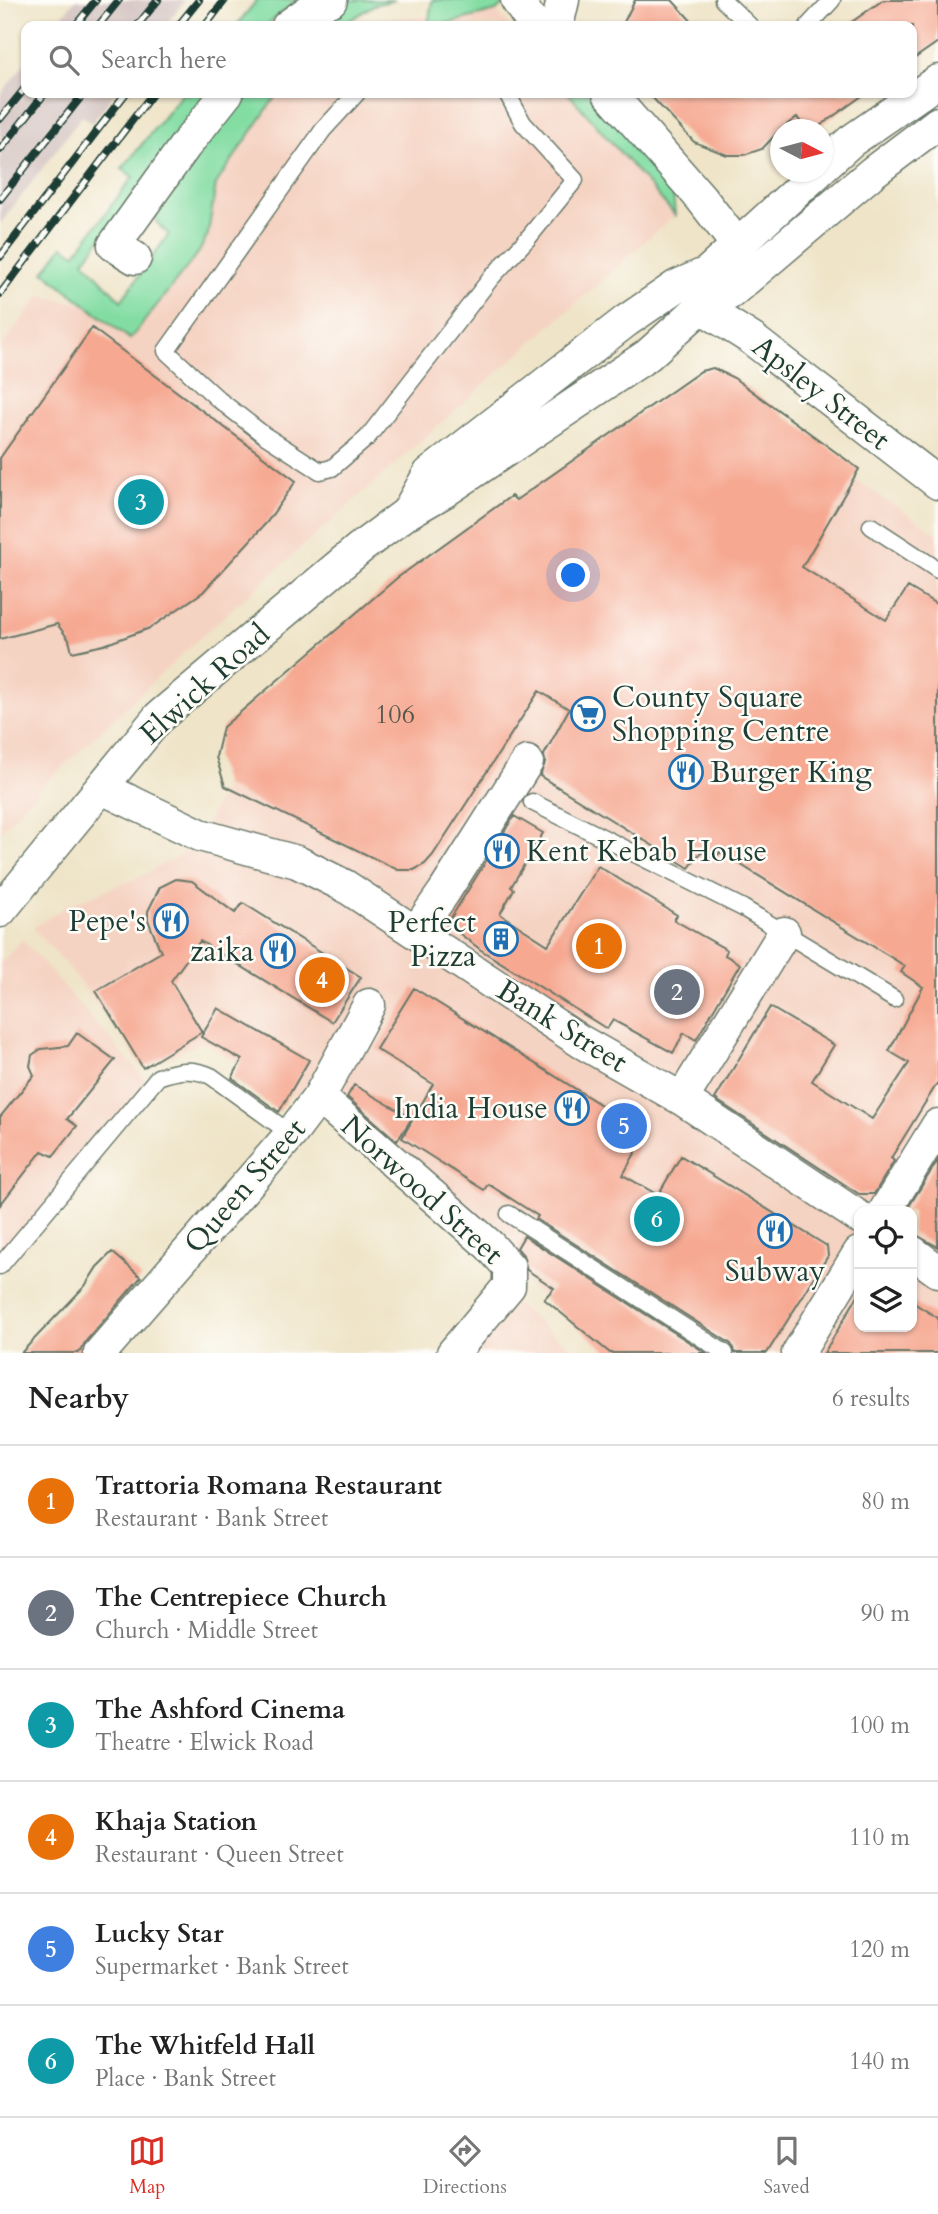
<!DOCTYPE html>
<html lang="en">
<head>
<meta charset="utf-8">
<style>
  body { margin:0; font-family:Cardo,serif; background:#f2f2f2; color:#222 }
  .controls { position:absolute; right:21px; bottom:21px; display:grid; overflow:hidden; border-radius:14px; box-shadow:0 2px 5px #0004 }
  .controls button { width:63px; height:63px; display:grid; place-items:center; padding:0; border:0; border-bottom:2px solid #e0e0e0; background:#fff; color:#222; font:35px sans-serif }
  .compass { position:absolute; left:770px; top:119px; width:63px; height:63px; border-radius:50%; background:#fff; box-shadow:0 2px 5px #0004; rotate:96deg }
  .you { position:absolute; left:574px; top:576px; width:24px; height:24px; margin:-18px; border:5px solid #fff; border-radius:50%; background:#1a73e8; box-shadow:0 0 0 10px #1a73e833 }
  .badge { display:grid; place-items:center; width:46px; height:46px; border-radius:50%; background:#d93025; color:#fff; font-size:23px; font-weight:700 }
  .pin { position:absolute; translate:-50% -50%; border:4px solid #fff; box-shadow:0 2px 7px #0006 }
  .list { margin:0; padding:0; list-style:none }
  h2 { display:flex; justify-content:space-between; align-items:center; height:91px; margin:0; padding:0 28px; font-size:30px }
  h2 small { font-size:23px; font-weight:400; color:#767676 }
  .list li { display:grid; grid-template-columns:46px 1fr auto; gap:21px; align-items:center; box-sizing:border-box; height:112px; padding:0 28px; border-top:2px solid #e0e0e0 }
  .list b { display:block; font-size:26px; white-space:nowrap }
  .list p { margin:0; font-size:23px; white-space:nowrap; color:#767676 }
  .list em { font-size:23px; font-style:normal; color:#767676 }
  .icon { flex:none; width:38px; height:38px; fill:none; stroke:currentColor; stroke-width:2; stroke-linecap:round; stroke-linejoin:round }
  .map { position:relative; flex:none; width:938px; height:1353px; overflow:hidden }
  .search { position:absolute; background:#fff; box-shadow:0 2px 5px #0004; left:21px; right:21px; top:21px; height:77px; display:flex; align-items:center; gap:18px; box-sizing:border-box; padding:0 24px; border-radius:14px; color:#767676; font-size:26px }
  .sheet { height:763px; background:#fff }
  nav { display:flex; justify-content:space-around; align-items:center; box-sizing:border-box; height:98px; border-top:2px solid #e0e0e0; background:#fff; font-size:19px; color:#767676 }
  nav a { display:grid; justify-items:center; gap:4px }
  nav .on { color:#d93025 }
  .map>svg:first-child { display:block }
  .built { fill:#f5d3c2; fill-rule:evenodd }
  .industrial { fill:#d1c0bd }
  .green { fill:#83dda3; stroke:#518d6c; stroke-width:2 }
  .building { fill:#f6a891 }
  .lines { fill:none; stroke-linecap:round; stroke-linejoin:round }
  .lane-casing { stroke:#687768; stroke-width:19 }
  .street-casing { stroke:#687768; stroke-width:35 }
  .lane { stroke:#fff; stroke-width:16 }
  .street { stroke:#fff; stroke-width:32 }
  .rail-casing { stroke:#1f3d34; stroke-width:8 }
  .rail { stroke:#fdfcf7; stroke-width:5; stroke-dasharray:16; stroke-linecap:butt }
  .labels { text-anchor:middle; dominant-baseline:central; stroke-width:5; stroke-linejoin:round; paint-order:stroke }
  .number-label { font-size:26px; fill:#55584b }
  .street-label { font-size:30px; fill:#1f3d34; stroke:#fdfcf7 }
  .poi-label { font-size:30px; fill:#1f3d34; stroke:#fdfcf7; text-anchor:end }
</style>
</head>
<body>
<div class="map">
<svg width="938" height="1353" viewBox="0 0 938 1353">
  <rect width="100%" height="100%" fill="#fdfcf7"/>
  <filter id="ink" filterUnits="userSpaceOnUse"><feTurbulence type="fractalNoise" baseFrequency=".0143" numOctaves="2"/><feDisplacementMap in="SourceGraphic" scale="14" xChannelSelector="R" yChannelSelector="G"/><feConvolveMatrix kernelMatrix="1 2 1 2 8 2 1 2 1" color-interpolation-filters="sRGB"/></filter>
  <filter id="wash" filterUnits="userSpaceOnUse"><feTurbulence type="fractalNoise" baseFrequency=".00686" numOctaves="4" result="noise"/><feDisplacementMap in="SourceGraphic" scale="28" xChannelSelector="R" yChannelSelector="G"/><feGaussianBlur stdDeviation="1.57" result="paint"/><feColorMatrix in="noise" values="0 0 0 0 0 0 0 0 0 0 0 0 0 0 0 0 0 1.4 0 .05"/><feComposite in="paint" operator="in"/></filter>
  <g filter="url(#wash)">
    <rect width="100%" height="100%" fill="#efe4c8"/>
    <path class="built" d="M496 11 510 26H360L369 20Z
      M278 93H568L675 215 203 635 37 791 0 832V348L40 296 115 310Z
      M718 391 938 534V1353H607L346 1127 202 1042 147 1067 67 966 33 928 66 906 144 875 182 854 200 835 225 787V767L397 578ZM859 1211H912V1327H859Z
      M22 939 149 1084 0 1262V964Z
      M513 1301 576 1353H472Z"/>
    <path class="industrial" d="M75 0H185L165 26H54Z
      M26 62V93H115L92 123 82 116 0 224V95Z"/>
    <path class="green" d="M257 0H298L265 26H236Z
      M345 0H395L374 5 341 26H299Z
      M432 0H506L508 1 496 11 437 26H428Z
      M183 93H212L84 261 121 301 169 234C154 223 153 219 156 200L239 93H278L216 184 208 234 199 252 130 339 44 272 63 246 75 254 133 177 122 169Z
      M568 93H592L672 182 675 215Z"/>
    <g id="blocks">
      <path class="building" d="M635 0H672L696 26H622Z
        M883 0H938V42L912 60V26H846Z
        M648 93H866L814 130H806L797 117 780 130 762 149 744 155H727L694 142Z
        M92 328 296 481 267 522 203 592 150 628 104 645 72 652 69 640 57 624 0 639V458Z
        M713 368 734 378 859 469 802 567 886 620 908 587 938 605V1082L891 1158 894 1161 874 1194H859L715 1099 770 1007 834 1045 812 1081 872 1119 909 1063 889 1051 923 987 901 972 905 966 720 852 715 860 701 852 689 868 540 776 545 763 544 755 569 709 539 691 433 855 425 864 414 870H398L225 786 216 757 223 727 397 578 511 496 516 500 701 371Z
        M514 816 543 833 511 887 514 889 500 914 523 929 548 945 598 866 677 915 674 920 727 950 725 955 740 964 696 1040 684 1033 673 1053 613 1020 607 1029 481 950 447 924Z
        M176 879 192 881 235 913 243 903 361 977 332 1022 200 941 171 981 202 1032 143 1068 96 991 161 952 148 920V911L160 887Z
        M414 988 646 1133 623 1175 658 1195 681 1156 827 1246 828 1256 767 1353H735L731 1344 536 1219 538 1216 488 1184 484 1190 402 1138 433 1084 376 1049Z
        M218 1008 309 1060 279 1112 232 1078 242 1060 201 1037Z
        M77 1033 115 1060 67 1119 77 1126 53 1156 42 1151 0 1205V1117L34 1075 30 1066 32 1055 41 1049 68 1046Z
        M354 1085 412 1118 397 1141 347 1097Z
        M938 1160V1247L912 1233V1211H906Z
        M524 1236 706 1353H610L544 1299 554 1288 527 1270 523 1255 517 1248Z
        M112 1252 141 1277 86 1341 79 1353H21L85 1286 97 1267Z
        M859 1294V1327H912V1302L938 1318V1353H824Z"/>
    </g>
  </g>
  <g filter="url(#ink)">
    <use href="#blocks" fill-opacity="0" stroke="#687768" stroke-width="2"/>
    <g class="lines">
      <g class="lane-casing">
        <path id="lane" d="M723 0 750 26
          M808 26 832 0
          M357 93 323 130 166 351 218 399 264 435 320 471 332 468 367 438 491 278 529 237 575 180 523 123 507 93
          M871 526 938 570
          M532 802 743 908 894 999
          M509 1214 725 1353
          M0 1266 158 1077C178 1070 192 1068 211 1076L291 1134"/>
      </g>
      <g class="street-casing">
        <path id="street" d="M517 0 531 21 541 26
          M288 26 319 4 331 0
          M557 26 563 0
          M609 93 701 198 738 246
          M822 167 851 141 938 81
          M135 258 114 245 185 146 227 93
          M701 307 752 339 938 483
          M407 513 429 474 626 321 677 286 707 273 818 172
          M102 788 200 835 297 862 345 886 580 1041 682 1099 859 1217
          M0 911 159 717 360 548 407 513 445 491 648 355 701 307 730 293 873 172 938 123
          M416 932 444 892 527 762
          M319 1097 489 1245 509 1267V1286L453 1353
          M682 1099 784 933
          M885 1211 938 1125
          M912 1252 938 1271
          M100 1353 291 1134 319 1097 369 1005
          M798 1353 859 1253"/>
      </g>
      <use href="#lane" class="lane"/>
      <use href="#street" class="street"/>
      <g class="rail-casing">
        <path id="rail" d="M75 26 96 0
          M98 26 119 0
          M137 26 158 0
          M178 26 199 0
          M205 26 225 0
          M0 119 26 87
          M0 150 45 93
          M0 199 84 93
          M0 257 126 93
          M0 294 153 93"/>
      </g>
      <use href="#rail" class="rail"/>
    </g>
  </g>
  <defs>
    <g id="supermarket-ring" transform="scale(1.75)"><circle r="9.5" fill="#fdfcf7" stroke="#1f6fb2" stroke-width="1.5"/><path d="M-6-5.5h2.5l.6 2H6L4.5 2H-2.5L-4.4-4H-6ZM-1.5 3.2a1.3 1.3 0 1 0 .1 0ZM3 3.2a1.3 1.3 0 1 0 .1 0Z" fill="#1f6fb2"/></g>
    <g id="restaurant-ring" transform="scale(1.75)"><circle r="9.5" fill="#fdfcf7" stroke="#1f6fb2" stroke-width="1.5"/><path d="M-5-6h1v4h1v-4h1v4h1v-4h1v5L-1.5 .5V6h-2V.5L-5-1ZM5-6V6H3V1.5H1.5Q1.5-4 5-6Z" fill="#1f6fb2"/></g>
    <g id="building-ring" transform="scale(1.75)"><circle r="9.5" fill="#fdfcf7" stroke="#1f6fb2" stroke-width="1.5"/><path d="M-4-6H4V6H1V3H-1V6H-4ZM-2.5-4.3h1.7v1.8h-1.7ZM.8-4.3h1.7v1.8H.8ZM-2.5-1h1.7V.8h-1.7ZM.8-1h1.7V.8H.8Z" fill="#1f6fb2"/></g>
  </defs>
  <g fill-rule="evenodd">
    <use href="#supermarket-ring" x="588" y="714"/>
    <use href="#restaurant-ring" x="686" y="772"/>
    <use href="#restaurant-ring" x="502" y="851"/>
    <use href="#restaurant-ring" x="171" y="921"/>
    <use href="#building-ring" x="501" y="939"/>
    <use href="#restaurant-ring" x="278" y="951"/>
    <use href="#restaurant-ring" x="572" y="1108"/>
    <use href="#restaurant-ring" x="775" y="1231"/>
  </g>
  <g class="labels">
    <g class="number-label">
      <text x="395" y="714">106</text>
    </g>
    <g class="street-label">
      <text transform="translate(821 393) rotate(38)">Apsley Street</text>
      <text transform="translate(205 684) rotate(-42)">Elwick Road</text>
      <text transform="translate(562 1026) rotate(32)">Bank Street</text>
      <text transform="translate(245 1186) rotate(-49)">Queen Street</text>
      <text transform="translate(422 1190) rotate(42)">Norwood Street</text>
    </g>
    <g class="poi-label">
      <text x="612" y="697" text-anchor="start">County Square<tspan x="612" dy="34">Shopping Centre</tspan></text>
      <text x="710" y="772" text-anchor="start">Burger King</text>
      <text x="526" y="851" text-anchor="start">Kent Kebab House</text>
      <text x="146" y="921">Pepe's</text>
      <text x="476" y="922">Perfect<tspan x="476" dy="34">Pizza</tspan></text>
      <text x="254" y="951">zaika</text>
      <text x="548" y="1108">India House</text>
      <text x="775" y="1271" text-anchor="middle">Subway</text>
    </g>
  </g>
</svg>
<div class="controls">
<button><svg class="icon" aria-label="locate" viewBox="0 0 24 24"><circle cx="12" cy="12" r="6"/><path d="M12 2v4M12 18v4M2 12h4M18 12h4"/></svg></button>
<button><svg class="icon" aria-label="layers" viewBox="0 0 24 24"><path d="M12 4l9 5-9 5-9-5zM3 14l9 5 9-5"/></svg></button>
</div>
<svg class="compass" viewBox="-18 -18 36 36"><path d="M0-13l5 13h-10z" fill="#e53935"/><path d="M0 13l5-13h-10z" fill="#767676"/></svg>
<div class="you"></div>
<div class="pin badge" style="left:599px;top:946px;background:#e8710a">1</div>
<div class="pin badge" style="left:677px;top:992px;background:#6b7280">2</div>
<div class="pin badge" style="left:141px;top:502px;background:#0f9aa8">3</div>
<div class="pin badge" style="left:322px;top:980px;background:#e8710a">4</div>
<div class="pin badge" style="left:624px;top:1126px;background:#3f7fe0">5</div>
<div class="pin badge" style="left:657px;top:1219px;background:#0f9aa8">6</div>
<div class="search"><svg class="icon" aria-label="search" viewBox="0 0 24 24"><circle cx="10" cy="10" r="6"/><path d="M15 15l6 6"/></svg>Search here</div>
</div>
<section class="sheet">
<h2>Nearby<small>6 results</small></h2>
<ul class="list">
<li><span class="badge" style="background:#e8710a">1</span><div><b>Trattoria Romana Restaurant</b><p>Restaurant · Bank Street</p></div><em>80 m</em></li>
<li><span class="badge" style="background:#6b7280">2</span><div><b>The Centrepiece Church</b><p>Church · Middle Street</p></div><em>90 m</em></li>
<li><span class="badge" style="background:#0f9aa8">3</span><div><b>The Ashford Cinema</b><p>Theatre · Elwick Road</p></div><em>100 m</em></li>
<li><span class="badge" style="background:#e8710a">4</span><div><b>Khaja Station</b><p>Restaurant · Queen Street</p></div><em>110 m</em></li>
<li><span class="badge" style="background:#3f7fe0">5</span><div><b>Lucky Star</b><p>Supermarket · Bank Street</p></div><em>120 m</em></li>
<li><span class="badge" style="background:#0f9aa8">6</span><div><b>The Whitfeld Hall</b><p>Place · Bank Street</p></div><em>140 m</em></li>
</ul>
</section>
<nav>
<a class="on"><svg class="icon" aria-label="map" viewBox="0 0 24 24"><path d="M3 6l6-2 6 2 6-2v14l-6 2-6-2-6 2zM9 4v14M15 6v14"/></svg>Map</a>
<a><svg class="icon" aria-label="directions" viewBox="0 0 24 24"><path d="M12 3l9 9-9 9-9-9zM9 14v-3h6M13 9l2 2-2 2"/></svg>Directions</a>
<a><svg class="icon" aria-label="saved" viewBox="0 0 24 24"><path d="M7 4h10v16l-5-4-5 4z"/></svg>Saved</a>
</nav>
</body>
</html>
